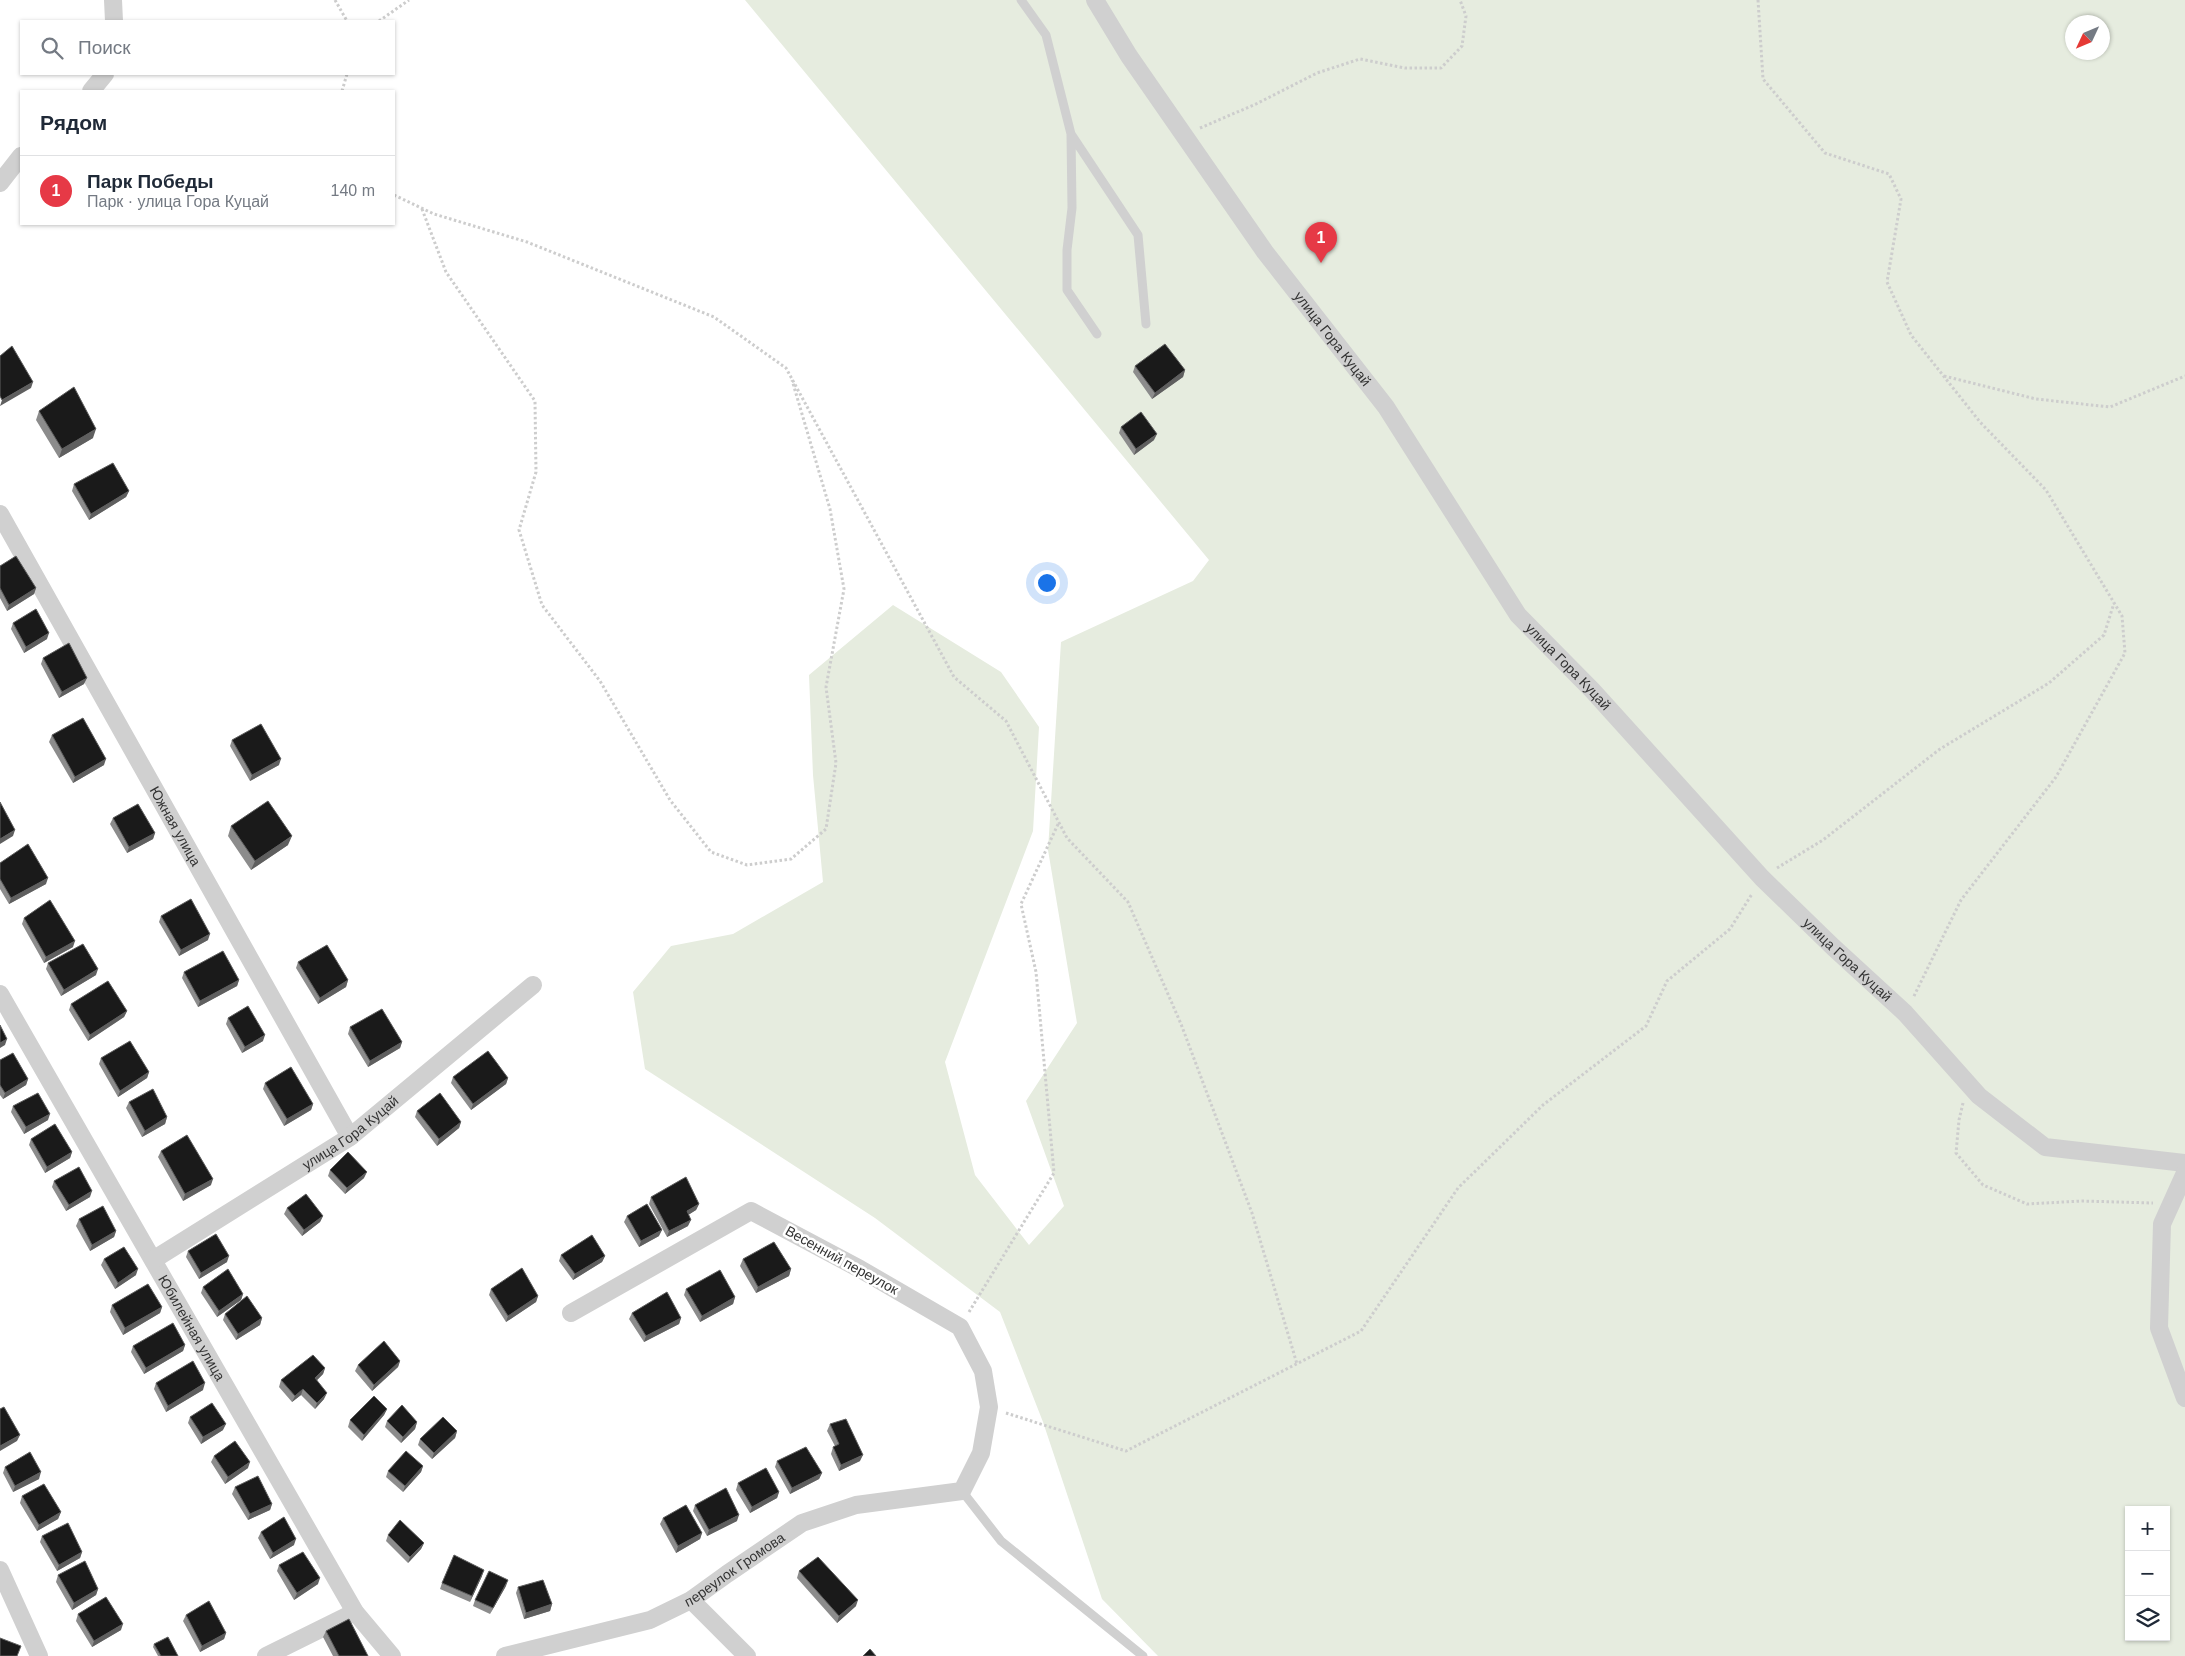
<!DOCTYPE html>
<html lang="ru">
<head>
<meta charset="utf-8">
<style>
  body { margin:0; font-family:Arial,sans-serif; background:#f2f2f3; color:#1f2937 }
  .controls { position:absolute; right:15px; bottom:15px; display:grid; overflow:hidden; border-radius:0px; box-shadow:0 1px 4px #0004 }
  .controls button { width:45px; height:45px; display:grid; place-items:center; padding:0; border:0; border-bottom:1px solid #e0e1e3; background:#fff; color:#1f2937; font:25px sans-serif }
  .compass { position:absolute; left:2065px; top:15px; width:45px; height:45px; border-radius:50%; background:#fff; box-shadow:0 1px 4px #0004; rotate:226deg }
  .you { position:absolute; left:1046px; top:582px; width:18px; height:18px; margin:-12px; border:4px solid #fff; border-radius:50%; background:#1a73e8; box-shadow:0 0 0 8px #1a73e833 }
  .badge { display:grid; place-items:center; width:32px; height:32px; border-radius:50%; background:#e63946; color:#fff; font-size:16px; font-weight:700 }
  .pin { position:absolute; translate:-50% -41px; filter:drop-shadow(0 1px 2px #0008) }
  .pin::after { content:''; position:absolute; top:26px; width:18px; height:15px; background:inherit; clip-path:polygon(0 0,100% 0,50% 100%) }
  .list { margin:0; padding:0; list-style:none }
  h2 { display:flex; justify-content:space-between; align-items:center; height:65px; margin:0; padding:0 20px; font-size:21px }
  h2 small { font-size:16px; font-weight:400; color:#747a83 }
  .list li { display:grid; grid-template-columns:32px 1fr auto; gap:15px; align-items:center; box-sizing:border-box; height:70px; padding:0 20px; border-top:1px solid #e0e1e3 }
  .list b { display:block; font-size:19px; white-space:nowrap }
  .list p { margin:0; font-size:16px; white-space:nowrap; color:#747a83 }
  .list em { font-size:16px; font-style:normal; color:#747a83 }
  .icon { flex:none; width:28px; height:28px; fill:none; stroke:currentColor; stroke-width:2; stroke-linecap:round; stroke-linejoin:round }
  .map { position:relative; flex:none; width:2185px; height:1656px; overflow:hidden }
  .search { position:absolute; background:#fff; box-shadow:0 1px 4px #0004; left:20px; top:20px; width:375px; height:55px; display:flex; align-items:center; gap:12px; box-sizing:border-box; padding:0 18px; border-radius:0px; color:#747a83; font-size:19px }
  .panel { position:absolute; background:#fff; box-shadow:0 1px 4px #0004; left:20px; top:90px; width:375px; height:135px; border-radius:0px }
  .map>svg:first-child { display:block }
  .green { fill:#e6ecdf; fill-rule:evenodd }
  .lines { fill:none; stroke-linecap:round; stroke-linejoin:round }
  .path { stroke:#cdcdcd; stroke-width:3; stroke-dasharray:2.5 2.5; stroke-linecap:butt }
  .service { stroke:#d0d0d0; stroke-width:9 }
  .minor { stroke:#d0d0d0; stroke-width:18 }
  .wall { fill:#8c8c8c }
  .shaded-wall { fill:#5f5f5f }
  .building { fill:#1a1a1a; stroke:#5f5f5f }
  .labels { text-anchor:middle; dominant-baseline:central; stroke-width:5; stroke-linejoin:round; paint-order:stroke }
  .street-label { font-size:14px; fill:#333; stroke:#fff }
</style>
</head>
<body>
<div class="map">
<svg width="2185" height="1656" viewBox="0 0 2185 1656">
  <rect width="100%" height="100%" fill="#fff"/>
  <path class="green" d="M745 0H2185V1656H1158L1102 1599 1043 1422 1000 1312 875 1218 645 1069 633 992 671 946 733 934 823 882 813 775 809 675 893 605 1001 672 1039 727 1033 831 945 1062 975 1175 1029 1245 1064 1206 1026 1101 1077 1023 1048 850 1061 642 1193 581 1209 560ZM2072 22H2102V52H2072ZM2129 1510H2166V1637H2129Z"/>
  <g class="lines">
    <path class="path" d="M335 0 347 21
      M1758 0 1763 79 1825 153 1889 174 1901 199 1887 282 1911 335 1980 422 2046 490 2122 616 2125 653 2056 777 1961 900 1913 998
      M379 21 409 0
      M342 91 347 74
      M1200 128 1256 104 1317 73 1360 59 1405 68H1441L1462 46 1466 16 1460 0
      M394 195 434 214 527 242 714 317 786 368 954 677 1006 721 1067 838 1128 902 1181 1024 1252 1213 1297 1364
      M422 209 446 272 535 401 536 472 519 530 542 605 600 681 670 800 711 852 747 865 791 859 826 829 836 763 826 687 844 589 830 509 792 380
      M1944 376 2036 399 2110 407 2185 376
      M1777 868 1823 840 1940 749 2049 683 2104 635 2114 603
      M1963 1103 1959 1120 1956 1153 1983 1185 2027 1204 2082 1201 2153 1203
      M969 1312 1054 1173 1036 972 1021 904 1059 822
      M1006 1413 1126 1451 1361 1331 1458 1188 1543 1105 1646 1026 1667 981 1730 929 1752 894"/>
    <path class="service" d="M1021 0 1046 35 1071 134 1138 235 1146 324
      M1071 134 1072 208 1067 250V290L1097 334
      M962 1491 1001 1541 1143 1656"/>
    <g class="minor">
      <path d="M113 0 114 21"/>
      <path id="s1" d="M1095 0 1129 56 1265 252 1386 407 1518 615 1592 690 1762 878 1833 947 1905 1013 1979 1096 2045 1147 2185 1163"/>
      <path d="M91 91 105 74"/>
      <path d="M0 183 21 156"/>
      <path id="s2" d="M0 514 350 1137"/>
      <path id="s3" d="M0 994 355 1612 392 1656"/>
      <path d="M2185 1173 2162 1224 2159 1328 2185 1398"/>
      <path id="s4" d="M153 1260 350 1137 533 985"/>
      <path d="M0 1570 39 1656"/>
      <path d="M691 1600 747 1656"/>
      <path d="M266 1656 355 1612"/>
      <path id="s5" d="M505 1656 650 1620 691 1600 727 1574 802 1523 856 1505 962 1491 981 1453 989 1407 983 1371 960 1327 860 1269 751 1211 571 1313"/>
    </g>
  </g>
  <path class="wall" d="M1135 366 1185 370 1183 377 1152 399 1133 372Z
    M39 411 93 438 59 458 36 420Z
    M1121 427 1154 440 1134 455 1119 433Z
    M74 484 129 491 126 497 89 520 72 491Z
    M0 566 36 588 34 594 7 611 0 598Z
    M13 623 47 639 24 653 11 629Z
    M43 658 84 684 59 698 41 664Z
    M52 735 104 765 73 783 49 742Z
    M232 740 279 765 250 781 230 746Z
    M113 818 155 833 153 839 127 853 110 824Z
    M231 826 288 845 251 870 228 836Z
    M0 863 46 884 9 904 0 889Z
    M161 916 208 940 179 956 159 922Z
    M24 918 73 947 44 963 22 924Z
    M298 962 348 980 346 987 318 1004 296 968Z
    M48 963 96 975 61 996 46 969Z
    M184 972 239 980 237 986 198 1007 182 978Z
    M71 1004 127 1011 124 1017 88 1041 69 1010Z
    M228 1018 263 1041 242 1053 226 1024Z
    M350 1027 402 1042 400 1048 368 1067 348 1034Z
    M101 1058 149 1072 147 1078 118 1097 99 1064Z
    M0 1060 28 1079 26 1085 3 1099 0 1095Z
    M453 1077 508 1078 506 1084 471 1110 451 1083Z
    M265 1083 313 1104 311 1110 284 1126 263 1089Z
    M129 1102 167 1117 165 1124 142 1137 126 1108Z
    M13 1106 48 1120 24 1134 11 1112Z
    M417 1111 461 1122 459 1128 437 1146 415 1117Z
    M31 1139 72 1152 70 1158 45 1173 29 1145Z
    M161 1151 211 1185 183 1201 158 1157Z
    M330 1170 364 1178 345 1194 328 1176Z
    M54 1181 90 1197 66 1211 52 1187Z
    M651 1197 699 1204 696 1210 688 1215V1226L667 1237 649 1204Z
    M287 1208 323 1216 320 1222 302 1236 284 1214Z
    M627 1216 659 1236 639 1247 624 1222Z
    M79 1219 116 1231 114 1237 90 1251 76 1226Z
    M188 1251 227 1262 199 1279 186 1257Z
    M561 1255 605 1256 602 1262 573 1280 559 1261Z
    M104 1259 136 1275 115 1289 101 1265Z
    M743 1259 791 1269 789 1276 756 1293 740 1266Z
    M203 1287 243 1294 241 1300 217 1317 201 1293Z
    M491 1289 538 1296 536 1302 506 1322 489 1295Z
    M686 1289 735 1297 733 1304 700 1322 684 1295Z
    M112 1305 162 1307 160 1313 123 1335 110 1312Z
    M632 1313 681 1318 679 1324 644 1342 629 1319Z
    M225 1314 262 1318 260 1325 236 1340 223 1320Z
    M185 1345 183 1351 144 1374 131 1352 133 1346Z
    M400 1361 398 1367 372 1391 355 1371 358 1365Z
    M325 1368 323 1374 317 1380 324 1399 315 1409 301 1395 292 1402 279 1387 281 1380Z
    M156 1383 203 1390 166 1412 154 1389Z
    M387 1409 384 1415 362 1441 348 1427 350 1420Z
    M190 1417 223 1430 201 1444 188 1423Z
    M387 1421 417 1422 415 1429 401 1443 385 1427Z
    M830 1424 860 1461 839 1471 831 1454 833 1447 835 1446 827 1431Z
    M457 1431 455 1438 432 1459 418 1445 420 1439Z
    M214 1456 248 1468 225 1484 211 1462Z
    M777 1461 822 1473 819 1479 790 1494 775 1467Z
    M423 1466 421 1472 403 1492 386 1477 388 1471Z
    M5 1467 39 1479 13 1492 3 1473Z
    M738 1483 779 1492 777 1498 750 1513 736 1490Z
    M235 1487 272 1504 270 1510 248 1520 232 1494Z
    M22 1496 61 1512 58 1519 37 1531 20 1503Z
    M695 1505 737 1521 707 1536 693 1511Z
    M663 1518 702 1533 700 1539 676 1553 660 1524Z
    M261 1532 294 1545 270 1559 258 1538Z
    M388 1535 424 1543 421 1549 408 1563 386 1541Z
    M42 1536 82 1552 80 1558 57 1571 40 1542Z
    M279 1565 318 1584 294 1600 277 1571Z
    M799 1571 856 1606 837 1623 797 1578Z
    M58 1575 98 1589 96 1595 72 1610 56 1582Z
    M482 1576 470 1602 440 1589 442 1583Z
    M506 1586 490 1614 473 1606 475 1600Z
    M518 1587 552 1604 550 1611 524 1619 516 1593Z
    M78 1614 121 1630 92 1647 76 1621Z
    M186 1615 226 1633 224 1639 200 1652 183 1621Z
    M326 1631 368 1656H333L323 1637Z
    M154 1644 178 1656H158L153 1647Z"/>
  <path class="shaded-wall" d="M1185 370 1183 377 1152 399 1155 393Z
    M33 382 31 388 0 406 2 400Z
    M96 429 93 438 59 458 62 449Z
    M1157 434 1154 440 1134 455 1136 449Z
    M129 491 126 497 89 520 91 514Z
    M36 588 34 594 7 611 9 605Z
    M49 633 47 639 24 653 26 647Z
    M87 678 84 684 59 698 62 692Z
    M106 759 104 765 73 783 75 777Z
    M281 759 279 765 250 781 252 775Z
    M15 830 13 836 0 844V839Z
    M155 833 153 839 127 853 129 847Z
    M292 836 288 845 251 870 255 861Z
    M48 878 46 884 9 904 11 898Z
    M210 934 208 940 179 956 181 950Z
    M75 941 73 947 44 963 46 957Z
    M98 969 96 975 61 996 64 990Z
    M239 980 237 986 198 1007 200 1001Z
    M348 980 346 987 318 1004 320 998Z
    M127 1011 124 1017 88 1041 90 1035Z
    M265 1035 263 1041 242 1053 245 1047Z
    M7 1039 5 1045 0 1048V1043Z
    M402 1042 400 1048 368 1067 370 1061Z
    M149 1072 147 1078 118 1097 120 1091Z
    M508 1078 506 1084 471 1110 473 1104Z
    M28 1079 26 1085 3 1099 5 1093Z
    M313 1104 311 1110 284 1126 287 1119Z
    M50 1114 48 1120 24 1134 26 1127Z
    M167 1117 165 1124 142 1137 145 1131Z
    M461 1122 459 1128 437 1146 439 1139Z
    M72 1152 70 1158 45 1173 47 1167Z
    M367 1172 364 1178 345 1194 347 1188Z
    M213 1179 211 1185 183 1201 185 1194Z
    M92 1191 90 1197 66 1211 69 1205Z
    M699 1204 696 1210 685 1217 687 1211Z
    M323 1216 320 1222 302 1236 304 1230Z
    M691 1220 688 1226 667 1237 669 1231Z
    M662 1230 659 1236 639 1247 641 1241Z
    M116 1231 114 1237 90 1251 92 1245Z
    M229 1256 227 1262 199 1279 201 1273Z
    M605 1256 602 1262 573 1280 575 1274Z
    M138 1269 136 1275 115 1289 118 1283Z
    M791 1269 789 1276 756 1293 758 1287Z
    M243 1294 241 1300 217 1317 219 1311Z
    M538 1296 536 1302 506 1322 508 1316Z
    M735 1297 733 1304 700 1322 702 1316Z
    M162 1307 160 1313 123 1335 125 1328Z
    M262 1318 260 1325 236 1340 238 1334Z
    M681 1318 679 1324 644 1342 646 1336Z
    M185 1345 183 1351 144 1374 146 1368Z
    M400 1361 398 1367 372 1391 374 1385Z
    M325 1368 323 1374 313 1384 315 1378Z
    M205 1383 203 1390 166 1412 168 1406Z
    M303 1389 301 1395 292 1402 295 1396Z
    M327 1393 324 1399 315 1409 317 1403Z
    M387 1409 384 1415 362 1441 364 1435Z
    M417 1422 415 1429 401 1443 403 1437Z
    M226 1424 223 1430 201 1444 203 1437Z
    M457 1431 455 1438 432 1459 434 1453Z
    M20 1435 17 1441 0 1451V1446Z
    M863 1455 860 1461 839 1471 841 1465Z
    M250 1462 248 1468 225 1484 228 1477Z
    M423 1466 421 1472 403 1492 405 1486Z
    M41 1472 39 1479 13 1492 15 1486Z
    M822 1473 819 1479 790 1494 792 1488Z
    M779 1492 777 1498 750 1513 752 1507Z
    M272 1504 270 1510 248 1520 250 1514Z
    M61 1512 58 1519 37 1531 39 1525Z
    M739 1515 737 1521 707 1536 709 1530Z
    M702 1533 700 1539 676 1553 678 1546Z
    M296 1539 294 1545 270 1559 273 1553Z
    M424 1543 421 1549 408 1563 410 1557Z
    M82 1552 80 1558 57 1571 59 1565Z
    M484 1570 482 1576 470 1602 472 1596Z
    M320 1578 318 1584 294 1600 297 1593Z
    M508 1580 506 1586 490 1614 493 1608Z
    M98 1589 96 1595 72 1610 74 1603Z
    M858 1600 856 1606 837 1623 839 1616Z
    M552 1604 550 1611 524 1619 526 1613Z
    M123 1624 121 1630 92 1647 94 1641Z
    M226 1633 224 1639 200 1652 202 1646Z"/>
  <path class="building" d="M1165 344 1185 370 1155 393 1135 366Z
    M12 346 33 382 2 400 0 396V356Z
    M74 387 96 429 62 449 39 411Z
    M1141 412 1157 434 1136 449 1121 427Z
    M113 463 129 491 91 514 74 484Z
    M16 556 36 588 9 605 0 588V566Z
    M36 609 49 633 26 647 13 623Z
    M69 643 87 678 62 692 43 658Z
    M83 718 106 759 75 777 52 735Z
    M261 724 281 759 252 775 232 740Z
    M268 801 292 836 255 861 231 826Z
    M0 802 15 830 0 839Z
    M138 804 155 833 129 847 113 818Z
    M28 844 48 878 11 898 0 879V863Z
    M191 899 210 934 181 950 161 916Z
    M50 900 75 941 46 957 24 918Z
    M83 944 98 969 64 990 48 963Z
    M327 945 348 980 320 998 298 962Z
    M223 951 239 980 200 1001 184 972Z
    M108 981 127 1011 90 1035 71 1004Z
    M248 1006 265 1035 245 1047 228 1018Z
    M382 1009 402 1042 370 1061 350 1027Z
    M0 1025 7 1039 0 1043Z
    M130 1041 149 1072 120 1091 101 1058Z
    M488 1051 508 1078 473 1104 453 1077Z
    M13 1053 28 1079 5 1093 0 1085V1060Z
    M291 1067 313 1104 287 1119 265 1083Z
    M153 1089 167 1117 145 1131 129 1102Z
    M38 1093 50 1114 26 1127 13 1106Z
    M440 1093 461 1122 439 1139 417 1111Z
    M55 1124 72 1152 47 1167 31 1139Z
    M187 1135 213 1179 185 1194 161 1151Z
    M348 1152 367 1172 347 1188 330 1170Z
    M79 1167 92 1191 69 1205 54 1181Z
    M686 1177 699 1204 687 1211 691 1220 669 1231 651 1197Z
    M306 1194 323 1216 304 1230 287 1208Z
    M647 1204 662 1230 641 1241 627 1216Z
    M103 1206 116 1231 92 1245 79 1219Z
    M216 1234 229 1256 201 1273 188 1251Z
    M592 1235 605 1256 575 1274 561 1255Z
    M774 1242 791 1269 758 1287 743 1259Z
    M124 1247 138 1269 118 1283 104 1259Z
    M522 1268 538 1296 508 1316 491 1289Z
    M228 1269 243 1294 219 1311 203 1287Z
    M720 1270 735 1297 702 1316 686 1289Z
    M148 1284 162 1307 125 1328 112 1305Z
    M667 1292 681 1318 646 1336 632 1313Z
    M247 1296 262 1318 238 1334 225 1314Z
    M173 1323 185 1345 146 1368 133 1346Z
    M384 1341 400 1361 374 1385 358 1365Z
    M313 1355 325 1368 315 1378 327 1393 317 1403 303 1389 295 1396 281 1380Z
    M193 1361 205 1383 168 1406 156 1383Z
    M374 1396 387 1409 364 1435 350 1420Z
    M212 1403 226 1424 203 1437 190 1417Z
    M402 1405 417 1422 403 1437 387 1421Z
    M4 1407 20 1435 0 1446V1409Z
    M443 1417 457 1431 434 1453 420 1439Z
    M846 1419 863 1455 841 1465 833 1447 839 1444 830 1424Z
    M235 1441 250 1462 228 1477 214 1456Z
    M806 1447 822 1473 792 1488 777 1461Z
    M406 1451 423 1466 405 1486 388 1471Z
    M30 1452 41 1472 15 1486 5 1467Z
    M766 1468 779 1492 752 1507 738 1483Z
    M258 1476 272 1504 250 1514 235 1487Z
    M44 1484 61 1512 39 1525 22 1496Z
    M726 1488 739 1515 709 1530 695 1505Z
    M686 1505 702 1533 678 1546 663 1518Z
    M284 1517 296 1539 273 1553 261 1532Z
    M400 1520 424 1543 410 1557 388 1535Z
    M68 1523 82 1552 59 1565 42 1536Z
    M303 1552 320 1578 297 1593 279 1565Z
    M454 1555 484 1570 472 1596 442 1583Z
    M818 1557 858 1600 839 1616 799 1571Z
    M85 1561 98 1589 74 1603 58 1575Z
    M489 1571 508 1580 493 1608 475 1600Z
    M543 1580 552 1604 526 1613 518 1587Z
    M106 1597 123 1624 94 1641 78 1614Z
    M209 1601 226 1633 202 1646 186 1615Z
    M349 1619 368 1656H339L326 1631Z
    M168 1637 178 1656H161L154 1644Z
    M0 1638 21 1646 17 1656H0Z
    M870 1649 876 1656H863Z"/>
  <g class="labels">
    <g class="street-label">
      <text stroke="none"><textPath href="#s1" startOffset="414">улица Гора Куцай</textPath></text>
      <text stroke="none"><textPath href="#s1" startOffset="819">улица Гора Куцай</textPath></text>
      <text stroke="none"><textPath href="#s2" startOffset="358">Южная улица</textPath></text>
      <text stroke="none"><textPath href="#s1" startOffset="1224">улица Гора Куцай</textPath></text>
      <text stroke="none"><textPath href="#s4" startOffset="235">улица Гора Куцай</textPath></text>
      <text transform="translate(842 1260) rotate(29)">Весенний переулок</text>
      <text stroke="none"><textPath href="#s3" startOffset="385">Юбилейная улица</textPath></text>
      <text stroke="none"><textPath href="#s5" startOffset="248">переулок Громова</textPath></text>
    </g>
  </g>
</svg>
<div class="controls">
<button>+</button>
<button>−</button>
<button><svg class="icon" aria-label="layers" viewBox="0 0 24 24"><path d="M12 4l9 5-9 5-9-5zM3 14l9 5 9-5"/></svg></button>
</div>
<svg class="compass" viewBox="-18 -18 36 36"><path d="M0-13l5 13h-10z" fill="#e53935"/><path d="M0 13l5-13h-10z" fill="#747a83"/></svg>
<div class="you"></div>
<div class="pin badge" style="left:1321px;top:263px">1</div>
<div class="search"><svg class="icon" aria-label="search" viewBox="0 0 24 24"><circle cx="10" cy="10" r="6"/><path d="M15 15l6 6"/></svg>Поиск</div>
<section class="panel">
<h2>Рядом<small></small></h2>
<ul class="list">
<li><span class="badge">1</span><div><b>Парк Победы</b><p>Парк · улица Гора Куцай</p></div><em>140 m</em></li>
</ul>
</section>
</div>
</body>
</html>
